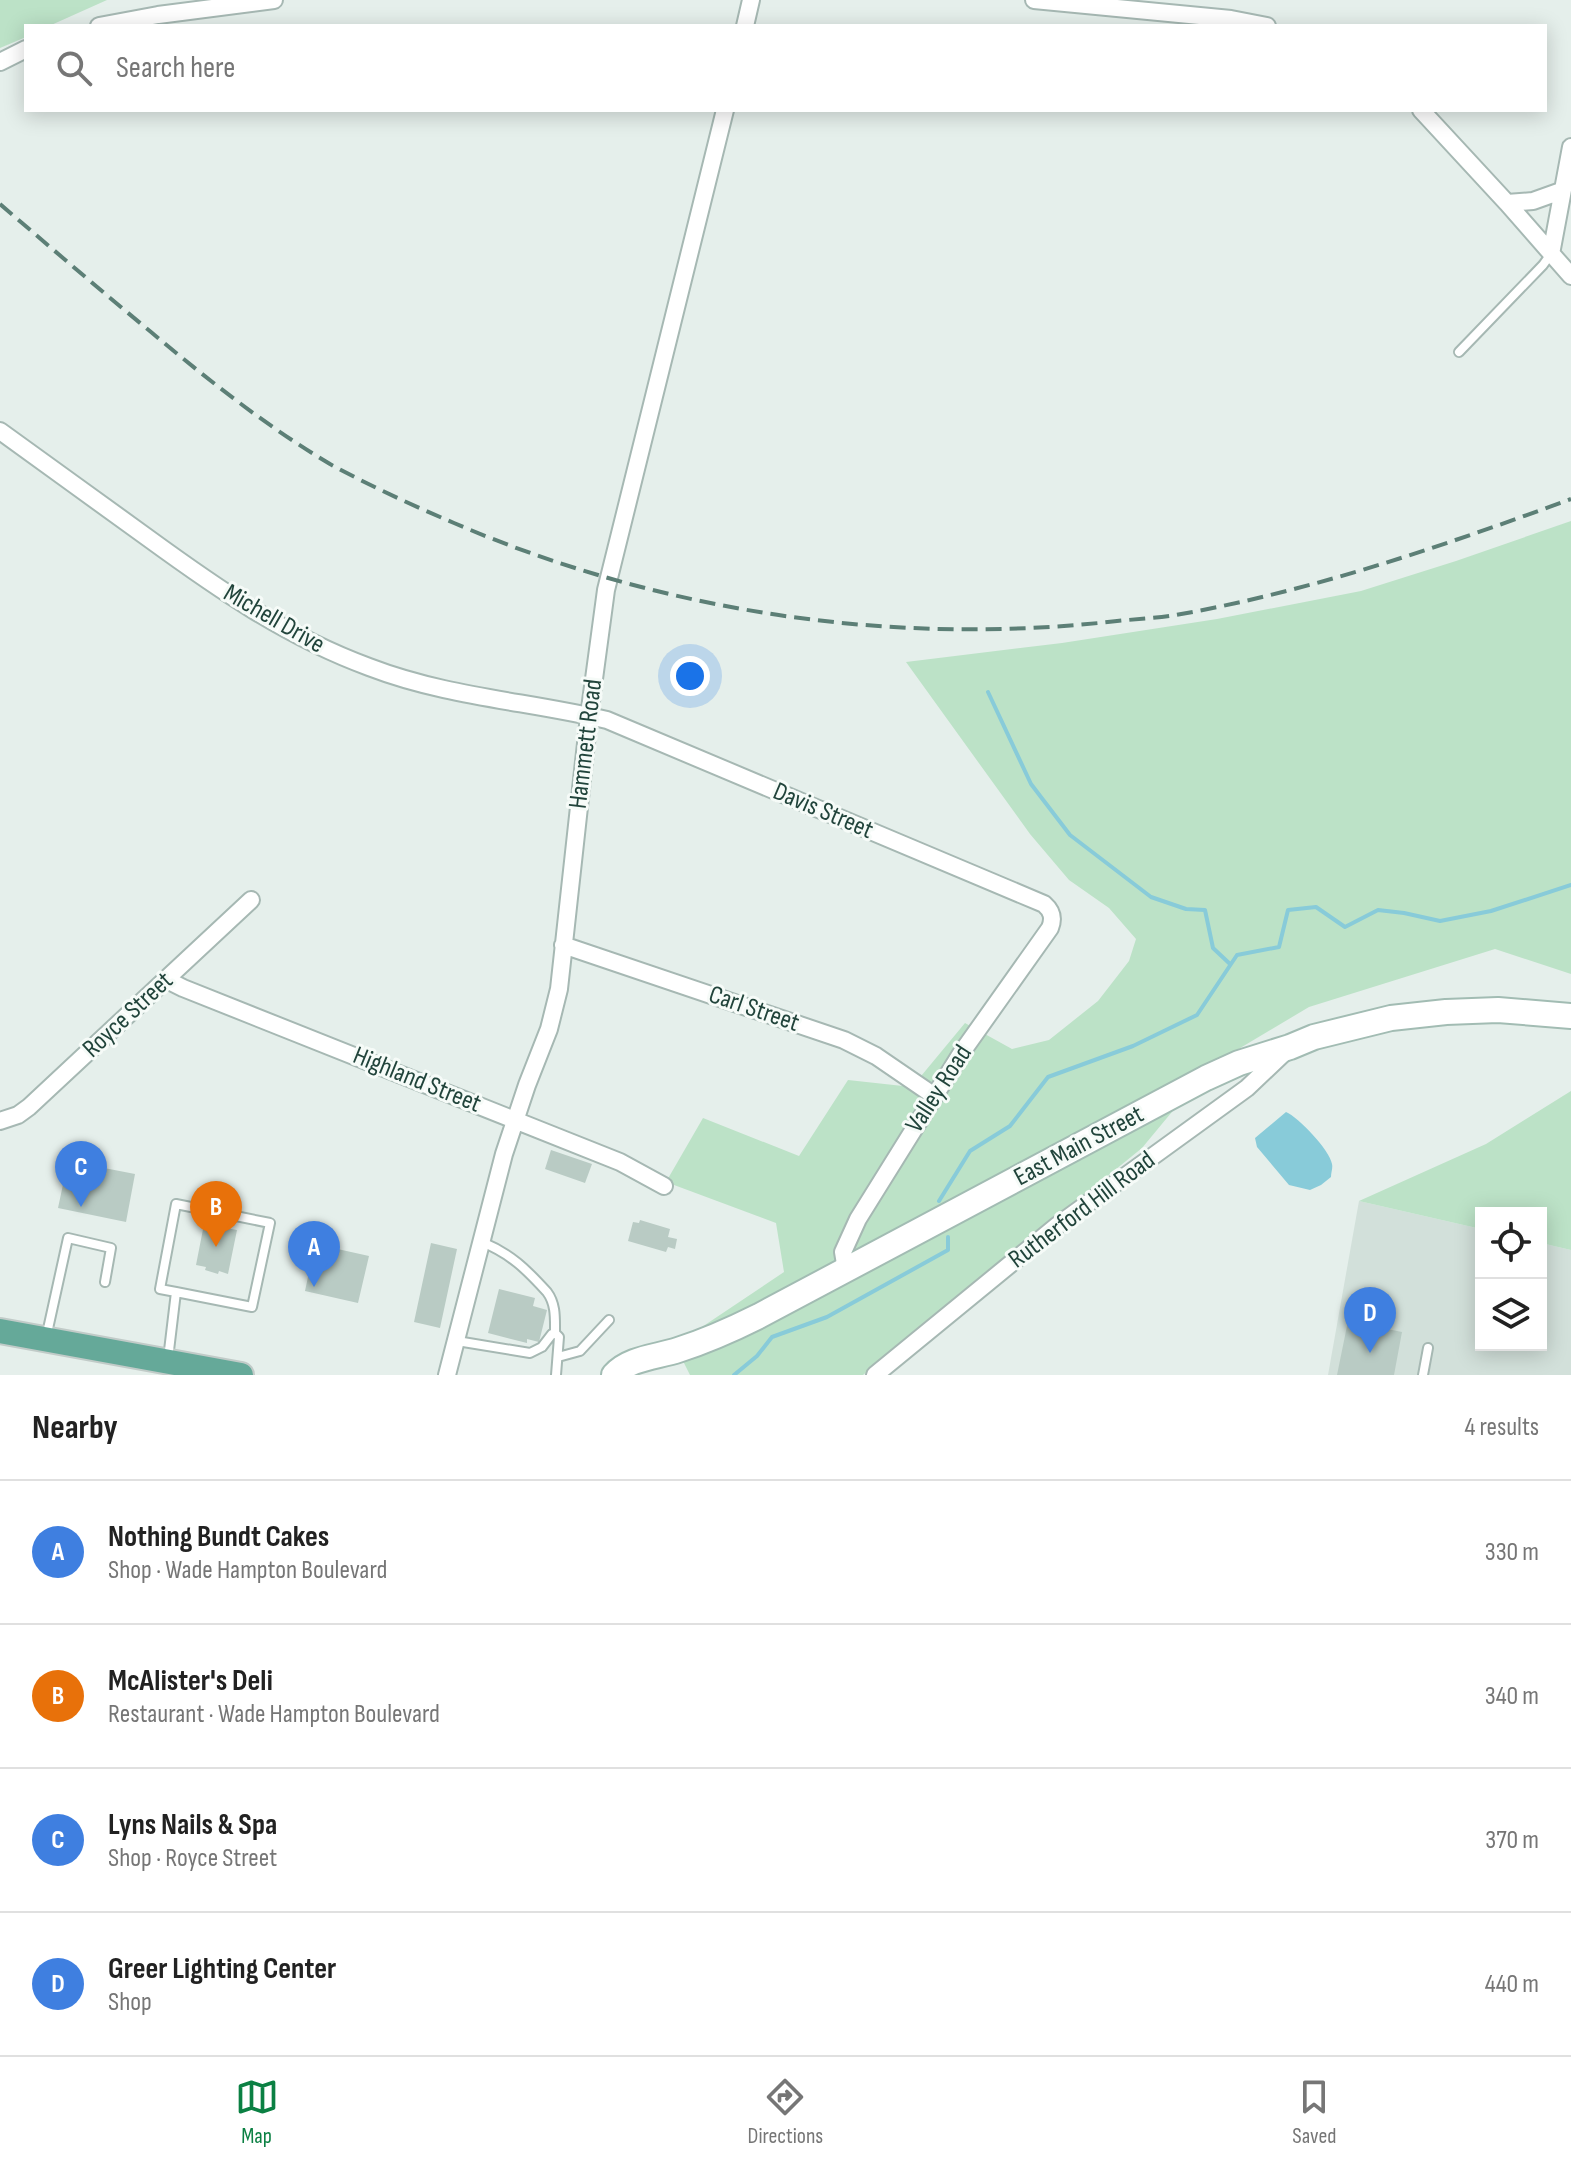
<!DOCTYPE html>
<html lang="en">
<head>
<meta charset="utf-8">
<style>
  body { margin:0; font-family:"Sofia Sans Condensed",sans-serif; background:#f6f6f6; color:#222 }
  .controls { position:absolute; right:24px; bottom:24px; display:grid; overflow:hidden; border-radius:0px; box-shadow:0 4px 20px #0003 }
  .controls button { width:72px; height:72px; display:grid; place-items:center; padding:0; border:0; border-bottom:2px solid #e0e0e0; background:#fff; color:#222; font:40px sans-serif }
  .you { position:absolute; left:690px; top:676px; width:28px; height:28px; margin:-20px; border:6px solid #fff; border-radius:50%; background:#1a73e8; box-shadow:0 0 0 12px #1a73e833 }
  .badge { display:grid; place-items:center; width:52px; height:52px; border-radius:50%; background:#0b8043; color:#fff; font-size:26px; font-weight:700 }
  .pin { position:absolute; translate:-50% -66px; filter:drop-shadow(0 2px 4px #0008) }
  .pin::after { content:''; position:absolute; top:42px; width:28px; height:24px; background:inherit; clip-path:polygon(0 0,100% 0,50% 100%) }
  .list { margin:0; padding:0; list-style:none }
  h2 { display:flex; justify-content:space-between; align-items:center; height:104px; margin:0; padding:0 32px; font-size:34px }
  h2 small { font-size:26px; font-weight:400; color:#767676 }
  .list li { display:grid; grid-template-columns:52px 1fr auto; gap:24px; align-items:center; box-sizing:border-box; height:144px; padding:0 32px; border-top:2px solid #e0e0e0 }
  .list b { display:block; font-size:30px; white-space:nowrap }
  .list p { margin:0; font-size:26px; white-space:nowrap; color:#767676 }
  .list em { font-size:26px; font-style:normal; color:#767676 }
  .icon { flex:none; width:44px; height:44px; fill:none; stroke:currentColor; stroke-width:2; stroke-linecap:round; stroke-linejoin:round }
  .map { position:relative; flex:none; width:1571px; height:1375px; overflow:hidden }
  .search { position:absolute; background:#fff; box-shadow:0 4px 20px #0003; left:24px; right:24px; top:24px; height:88px; display:flex; align-items:center; gap:20px; box-sizing:border-box; padding:0 28px; border-radius:0px; color:#767676; font-size:30px }
  .sheet { height:680px; background:#fff }
  nav { display:flex; justify-content:space-around; align-items:center; box-sizing:border-box; height:112px; border-top:2px solid #e0e0e0; background:#fff; font-size:22px; color:#767676 }
  nav a { display:grid; justify-items:center; gap:4px }
  nav .on { color:#0b8043 }
  .map>svg:first-child { display:block }
  .built { fill:#d2e0da }
  .green { fill:#bce2c7 }
  .water { fill:#88cbd9 }
  .lines { fill:none; stroke-linecap:round; stroke-linejoin:round }
  .stream { stroke:#88cbd9; stroke-width:4 }
  .building { fill:#b9cbc4 }
  .lane-casing { stroke:#a6b8b3; stroke-width:12 }
  .street-casing { stroke:#a6b8b3; stroke-width:20 }
  .secondary-casing { stroke:#a2bcb3; stroke-width:28 }
  .primary-casing { stroke:#c1cbc8; stroke-width:28 }
  .lane { stroke:#fff; stroke-width:8 }
  .street { stroke:#fff; stroke-width:16 }
  .secondary { stroke:#fff; stroke-width:24 }
  .primary { stroke:#65a999; stroke-width:24 }
  .rail { stroke:#5c7f76; stroke-width:4; stroke-dasharray:16 8; stroke-linecap:butt }
  .labels { text-anchor:middle; dominant-baseline:central; stroke-width:6; stroke-linejoin:round; paint-order:stroke }
  .street-label { font-size:26px; fill:#21443b; stroke:#f6fbf8 }
</style>
</head>
<body>
<div class="map">
<svg width="1571" height="1375" viewBox="0 0 1571 1375">
  <rect width="100%" height="100%" fill="#e5efeb"/>
  <path class="built" d="M1359 1201 1481 1229V1345H1541V1243L1571 1250V1375H1328Z"/>
  <path class="green" d="M0 0H107L49 26H26V37L0 48Z
    M1571 521V974L1495 949 1309 1007 1210 1066 1142 1148 863 1375H690L675 1345 784 1272 776 1223 666 1182 703 1118 799 1156 848 1080 912 1087 965 1023 1012 1049 1049 1040 1098 1001 1129 961 1136 939 1109 908 1069 880 1030 834 906 662 1062 643 1217 619 1361 591 1456 561Z
    M1571 1091V1250L1541 1243V1213H1481V1229L1359 1201 1486 1144Z"/>
  <path class="water" d="M1286 1112C1298 1117 1330 1150 1332 1164 1333 1168 1331 1172 1331 1177L1321 1185 1310 1190 1289 1185 1257 1147 1255 1138Z"/>
  <g class="lines">
    <path class="stream" d="M988 692 1031 784 1070 835 1151 897 1186 909 1205 910 1213 948 1230 964
      M939 1201 970 1151 1010 1126 1048 1077 1133 1046 1197 1015 1237 955 1279 947 1288 910 1316 907 1345 927 1378 910 1404 913 1440 921 1491 911 1571 885
      M734 1375 757 1356 772 1337 827 1317 948 1250V1237"/>
  </g>
  <path class="building" d="M551 1150 592 1164 585 1183 545 1169Z
    M68 1161 135 1174 126 1222 58 1208Z
    M205 1219 227 1222 226 1228 237 1230 228 1274 219 1271 218 1274 205 1270 206 1267 196 1265Z
    M640 1220 670 1229 668 1237 677 1239 675 1249 668 1247 666 1252 628 1241 633 1222 639 1223Z
    M431 1243 457 1249 440 1328 414 1322Z
    M315 1244 369 1256 358 1303 305 1291Z
    M499 1289 535 1298 533 1306 547 1310 539 1342 527 1339V1343L488 1333Z
    M1348 1321 1402 1332 1394 1375H1337Z"/>
  <g class="lines">
    <g class="lane-casing">
      <path id="lane" d="M1459 352 1543 265 1551 254
        M482 1242C511 1254 526 1269 547 1292 556 1304 555 1318 555 1333
        M46 1338 68 1238 111 1248 105 1282
        M457 1341 530 1353 542 1347 552 1334 555 1333 559 1337 556 1375
        M558 1357 580 1351 609 1320
        M168 1359 176 1292 252 1307 270 1223 176 1204 160 1289 176 1292
        M1423 1375 1428 1348"/>
    </g>
    <g class="street-casing">
      <path id="street" d="M1034 0 1231 19 1267 26
        M99 26 158 15 274 0
        M745 26 751 0
        M0 62 26 49
        M1421 110 1507 203 1571 276
        M1507 203 1533 201 1561 191
        M1551 254 1571 147
        M0 431C49 467 99 502 148 538 218 589 287 637 369 667 447 697 526 701 607 720L1044 904C1052 911 1054 918 1050 928L962 1052 858 1219 843 1252 846 1270
        M563 945 844 1040 876 1056 933 1095
        M167 980 183 988 620 1162 664 1186
        M0 1121 18 1115 29 1107 251 900
        M447 1375 504 1154 527 1085 549 1029 559 989 589 716 606 590 725 110
        M875 1375 1058 1225 1247 1088 1285 1052"/>
    </g>
    <g class="secondary-casing">
      <path id="secondary" d="M614 1375C629 1358 657 1357 678 1350 706 1341 733 1329 759 1316L1206 1078 1239 1063 1290 1047 1314 1037 1391 1018 1446 1012 1498 1010 1571 1016"/>
    </g>
    <g class="primary-casing">
      <path id="primary" d="M0 1331 241 1375"/>
    </g>
    <use href="#lane" class="lane"/>
    <use href="#street" class="street"/>
    <use href="#secondary" class="secondary"/>
    <use href="#primary" class="primary"/>
    <path class="rail" d="M0 204C50 247 100 290 151 332 207 379 266 426 330 464 370 486 412 505 454 523 661 612 893 647 1117 621 1137 619 1157 618 1176 615 1312 591 1443 546 1571 499"/>
  </g>
  <g class="labels">
    <g class="street-label">
      <text transform="translate(274 619) rotate(30)">Michell Drive</text>
      <text transform="translate(586 744) rotate(-83)">Hammett Road</text>
      <text transform="translate(823 811) rotate(23)">Davis Street</text>
      <text transform="translate(754 1009) rotate(19)">Carl Street</text>
      <text transform="translate(128 1015) rotate(-43)">Royce Street</text>
      <text transform="translate(417 1080) rotate(22)">Highland Street</text>
      <text transform="translate(939 1089) rotate(-57)">Valley Road</text>
      <text transform="translate(1079 1146) rotate(-28)">East Main Street</text>
      <text transform="translate(1082 1210) rotate(-37)">Rutherford Hill Road</text>
    </g>
  </g>
</svg>
<div class="controls">
<button><svg class="icon" aria-label="locate" viewBox="0 0 24 24"><circle cx="12" cy="12" r="6"/><path d="M12 2v4M12 18v4M2 12h4M18 12h4"/></svg></button>
<button><svg class="icon" aria-label="layers" viewBox="0 0 24 24"><path d="M12 4l9 5-9 5-9-5zM3 14l9 5 9-5"/></svg></button>
</div>
<div class="you"></div>
<div class="pin badge" style="left:314px;top:1287px;background:#3f7fe0">A</div>
<div class="pin badge" style="left:216px;top:1247px;background:#e8710a">B</div>
<div class="pin badge" style="left:81px;top:1207px;background:#3f7fe0">C</div>
<div class="pin badge" style="left:1370px;top:1353px;background:#3f7fe0">D</div>
<div class="search"><svg class="icon" aria-label="search" viewBox="0 0 24 24"><circle cx="10" cy="10" r="6"/><path d="M15 15l6 6"/></svg>Search here</div>
</div>
<section class="sheet">
<h2>Nearby<small>4 results</small></h2>
<ul class="list">
<li><span class="badge" style="background:#3f7fe0">A</span><div><b>Nothing Bundt Cakes</b><p>Shop · Wade Hampton Boulevard</p></div><em>330 m</em></li>
<li><span class="badge" style="background:#e8710a">B</span><div><b>McAlister's Deli</b><p>Restaurant · Wade Hampton Boulevard</p></div><em>340 m</em></li>
<li><span class="badge" style="background:#3f7fe0">C</span><div><b>Lyns Nails &amp; Spa</b><p>Shop · Royce Street</p></div><em>370 m</em></li>
<li><span class="badge" style="background:#3f7fe0">D</span><div><b>Greer Lighting Center</b><p>Shop</p></div><em>440 m</em></li>
</ul>
</section>
<nav>
<a class="on"><svg class="icon" aria-label="map" viewBox="0 0 24 24"><path d="M3 6l6-2 6 2 6-2v14l-6 2-6-2-6 2zM9 4v14M15 6v14"/></svg>Map</a>
<a><svg class="icon" aria-label="directions" viewBox="0 0 24 24"><path d="M12 3l9 9-9 9-9-9zM9 14v-3h6M13 9l2 2-2 2"/></svg>Directions</a>
<a><svg class="icon" aria-label="saved" viewBox="0 0 24 24"><path d="M7 4h10v16l-5-4-5 4z"/></svg>Saved</a>
</nav>
</body>
</html>
